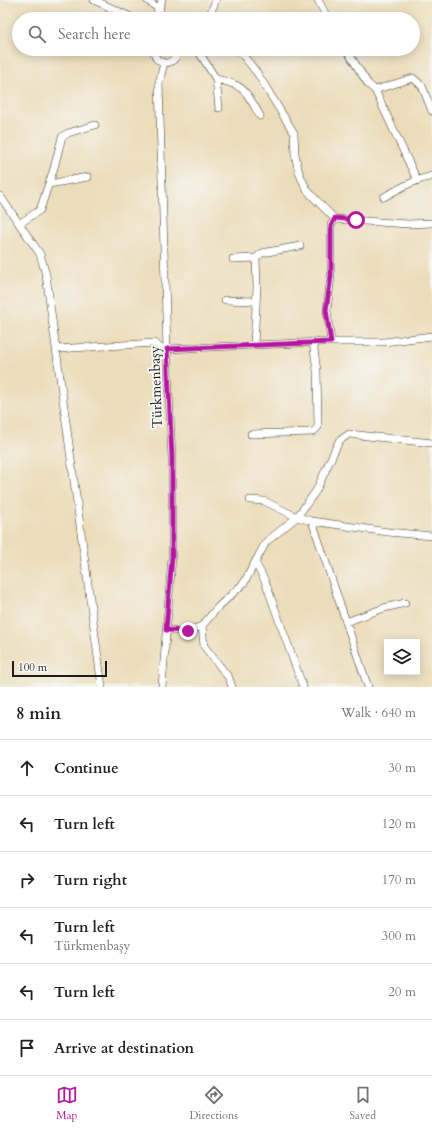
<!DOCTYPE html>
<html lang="en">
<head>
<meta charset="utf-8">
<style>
  body { margin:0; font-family:Cardo,serif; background:#f2f2f2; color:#202124 }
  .controls { position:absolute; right:12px; bottom:12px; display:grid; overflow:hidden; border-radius:0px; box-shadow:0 2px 10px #0003 }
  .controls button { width:36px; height:36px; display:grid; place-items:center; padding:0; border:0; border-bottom:1px solid #e0e0e0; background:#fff; color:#202124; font:20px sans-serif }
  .scale { position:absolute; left:12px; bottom:10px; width:95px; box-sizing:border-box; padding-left:4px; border:2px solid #1c1c1c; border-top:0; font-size:11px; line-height:14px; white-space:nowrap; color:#1c1c1c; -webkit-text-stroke:3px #f6f6f2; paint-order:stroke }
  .stop { position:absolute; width:12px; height:12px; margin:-9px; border:3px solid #b5179e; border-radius:50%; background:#fff }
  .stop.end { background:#b5179e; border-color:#fff; box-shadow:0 1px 4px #0008 }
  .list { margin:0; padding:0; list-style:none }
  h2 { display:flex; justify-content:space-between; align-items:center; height:52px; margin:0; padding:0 16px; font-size:17px }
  h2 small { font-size:13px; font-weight:400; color:#757577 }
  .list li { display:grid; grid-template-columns:26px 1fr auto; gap:12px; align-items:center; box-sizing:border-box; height:56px; padding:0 16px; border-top:1px solid #e0e0e0 }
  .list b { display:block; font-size:15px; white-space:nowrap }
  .list p { margin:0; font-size:13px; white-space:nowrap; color:#757577 }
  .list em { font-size:13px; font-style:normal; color:#757577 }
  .icon { flex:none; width:22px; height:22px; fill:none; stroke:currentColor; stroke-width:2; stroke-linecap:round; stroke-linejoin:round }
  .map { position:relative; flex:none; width:432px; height:687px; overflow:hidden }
  .search { position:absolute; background:#fff; box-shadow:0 2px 10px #0003; left:12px; right:12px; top:12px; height:44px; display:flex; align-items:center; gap:10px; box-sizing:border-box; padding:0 14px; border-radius:22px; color:#757577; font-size:15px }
  .sheet { height:388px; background:#fff }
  nav { display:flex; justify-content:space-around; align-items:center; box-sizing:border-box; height:56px; border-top:1px solid #e0e0e0; background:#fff; font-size:11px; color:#757577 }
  nav a { display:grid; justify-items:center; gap:2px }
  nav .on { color:#b5179e }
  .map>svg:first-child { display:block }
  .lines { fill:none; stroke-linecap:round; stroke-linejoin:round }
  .minor-casing { stroke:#3b3934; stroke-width:8 }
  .minor { stroke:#fff; stroke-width:7 }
  .route { stroke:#b5179e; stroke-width:5 }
  .labels { text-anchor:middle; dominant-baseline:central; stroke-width:4; stroke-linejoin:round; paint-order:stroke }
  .street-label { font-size:14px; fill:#1c1c1c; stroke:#f6f6f2 }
</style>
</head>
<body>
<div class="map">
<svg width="432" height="687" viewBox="0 0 432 687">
  <rect width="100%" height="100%" fill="#f6f6f2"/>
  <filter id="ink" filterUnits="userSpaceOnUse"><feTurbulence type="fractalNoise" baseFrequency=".025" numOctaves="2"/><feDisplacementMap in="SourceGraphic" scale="8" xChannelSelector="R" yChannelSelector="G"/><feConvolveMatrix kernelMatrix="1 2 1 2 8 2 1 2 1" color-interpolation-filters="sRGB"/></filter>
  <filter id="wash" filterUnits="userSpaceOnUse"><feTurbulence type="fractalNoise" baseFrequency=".012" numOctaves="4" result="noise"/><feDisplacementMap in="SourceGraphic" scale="16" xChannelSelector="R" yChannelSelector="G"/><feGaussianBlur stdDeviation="0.9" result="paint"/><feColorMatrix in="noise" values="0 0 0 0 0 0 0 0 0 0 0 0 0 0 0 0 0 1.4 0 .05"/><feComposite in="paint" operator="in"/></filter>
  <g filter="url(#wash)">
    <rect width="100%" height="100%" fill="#ecddba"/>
  </g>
  <g filter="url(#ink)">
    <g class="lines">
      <g class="minor-casing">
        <path id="minor" d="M94 0 135 19
          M147 0 160 10
          M318 0 328 19
          M155 19 162 0
          M208 19 216 0
          M154 49C153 67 177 68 178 49
          M197 49 216 79 219 108
          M238 49 257 73 294 133 295 154 299 173 307 190 320 204 335 219
          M346 49 368 84 375 90 417 180
          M216 79C245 85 246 91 260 116
          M375 90 413 78 422 86 432 111
          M49 184 88 177
          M0 196 40 254 46 275 102 687
          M384 197C400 188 414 180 432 176
          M19 224 40 210 54 168 62 137 68 133 95 125
          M256 258 262 253 300 246
          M233 259 256 258 257 287 254 345
          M225 300 256 301
          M331 342 327 310 331 276V225L335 219 408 224 432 223
          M56 349 155 343 160 348 167 349 321 342H384L432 336
          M251 434 313 432 318 427 317 371 313 342
          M250 500 264 501 297 517 312 521 388 532 432 536
          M312 521 368 687
          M255 562 265 581 303 687
          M346 622 384 608 405 603
          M202 626 204 646 229 678 232 687
          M166 630 187 631 202 626 218 607 244 583 266 542 297 517 316 491 339 441 349 434 432 443
          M162 687 172 557V458L167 349 159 83 164 63"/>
      </g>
      <use href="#minor" class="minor"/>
    </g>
  </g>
  <g class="lines" filter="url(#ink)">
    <path class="route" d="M188 631 166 630 172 557V458L167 349 331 342 326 310 331 276V226L335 218 356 220"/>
  </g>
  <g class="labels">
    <g class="street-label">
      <text transform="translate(156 387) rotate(-92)">Türkmenbaşy</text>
    </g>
  </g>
</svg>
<div class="controls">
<button><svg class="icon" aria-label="layers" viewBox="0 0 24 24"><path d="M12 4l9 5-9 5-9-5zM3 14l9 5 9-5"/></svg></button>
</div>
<div class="scale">100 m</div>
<div class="stop" style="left:356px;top:220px"></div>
<div class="stop end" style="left:188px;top:631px"></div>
<div class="search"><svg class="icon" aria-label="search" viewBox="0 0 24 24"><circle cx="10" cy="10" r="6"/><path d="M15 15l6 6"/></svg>Search here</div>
</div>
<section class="sheet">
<h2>8 min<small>Walk · 640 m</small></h2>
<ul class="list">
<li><svg class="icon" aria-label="ahead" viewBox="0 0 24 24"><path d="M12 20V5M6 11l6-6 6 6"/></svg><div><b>Continue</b></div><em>30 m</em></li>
<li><svg class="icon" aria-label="left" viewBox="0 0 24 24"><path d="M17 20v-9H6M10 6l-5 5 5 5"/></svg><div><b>Turn left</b></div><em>120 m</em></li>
<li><svg class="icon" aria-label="right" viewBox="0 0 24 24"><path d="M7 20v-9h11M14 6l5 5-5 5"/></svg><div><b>Turn right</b></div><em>170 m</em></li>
<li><svg class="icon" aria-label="left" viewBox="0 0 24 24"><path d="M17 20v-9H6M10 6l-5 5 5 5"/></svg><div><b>Turn left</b><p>Türkmenbaşy</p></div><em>300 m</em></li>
<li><svg class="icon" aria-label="left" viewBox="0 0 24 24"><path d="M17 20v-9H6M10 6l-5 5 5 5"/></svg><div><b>Turn left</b></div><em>20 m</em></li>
<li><svg class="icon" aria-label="arrive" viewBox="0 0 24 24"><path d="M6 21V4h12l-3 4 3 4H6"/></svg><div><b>Arrive at destination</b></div></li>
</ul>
</section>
<nav>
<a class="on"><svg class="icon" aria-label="map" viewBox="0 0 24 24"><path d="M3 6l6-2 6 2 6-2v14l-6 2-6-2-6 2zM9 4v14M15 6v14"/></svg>Map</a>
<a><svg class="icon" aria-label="directions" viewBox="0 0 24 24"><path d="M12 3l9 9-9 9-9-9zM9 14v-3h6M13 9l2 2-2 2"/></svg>Directions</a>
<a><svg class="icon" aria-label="saved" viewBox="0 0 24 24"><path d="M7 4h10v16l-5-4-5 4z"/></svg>Saved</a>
</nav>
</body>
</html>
